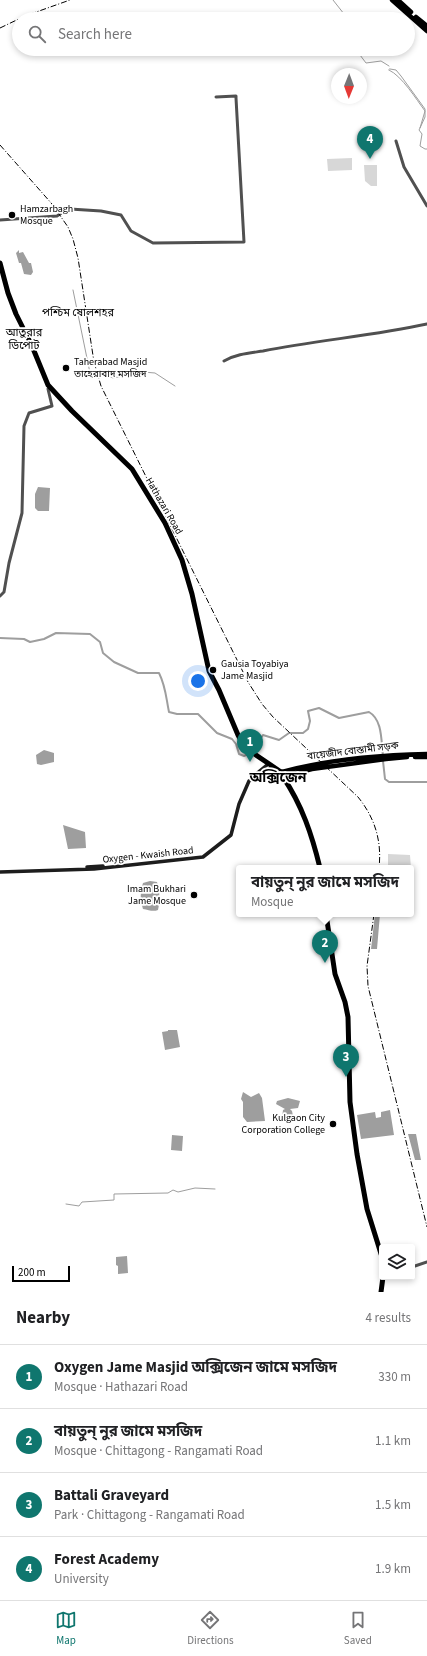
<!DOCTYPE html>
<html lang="en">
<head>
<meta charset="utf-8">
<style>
  body { margin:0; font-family:"Source Sans 3","Noto Sans Bengali",sans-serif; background:#f2f2f2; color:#202124 }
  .controls { position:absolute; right:12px; bottom:12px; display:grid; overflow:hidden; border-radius:4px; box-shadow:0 2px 6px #0003 }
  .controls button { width:36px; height:36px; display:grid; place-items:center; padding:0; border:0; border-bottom:1px solid #e0e0e0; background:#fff; color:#202124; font:20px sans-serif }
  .compass { position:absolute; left:331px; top:68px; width:36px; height:36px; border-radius:50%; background:#fff; box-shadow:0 2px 6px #0003; rotate:181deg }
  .scale { position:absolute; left:12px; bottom:10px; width:58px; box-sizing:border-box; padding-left:4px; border:2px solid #000; border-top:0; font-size:11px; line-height:14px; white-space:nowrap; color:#000; -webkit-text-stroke:3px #fff; paint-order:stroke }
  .you { position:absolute; left:198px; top:681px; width:14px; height:14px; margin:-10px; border:3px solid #fff; border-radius:50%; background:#1a73e8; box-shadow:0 0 0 6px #1a73e833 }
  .badge { display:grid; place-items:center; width:26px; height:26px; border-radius:50%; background:#0f766e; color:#fff; font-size:13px; font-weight:700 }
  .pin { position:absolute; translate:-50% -33px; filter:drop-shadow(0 1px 2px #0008) }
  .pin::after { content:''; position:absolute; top:21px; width:14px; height:12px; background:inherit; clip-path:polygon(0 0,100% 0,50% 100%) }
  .popup { position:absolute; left:236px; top:865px; width:178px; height:52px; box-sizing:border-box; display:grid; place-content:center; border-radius:4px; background:#fff; filter:drop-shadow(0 1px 3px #0005); font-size:13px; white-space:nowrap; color:#757577 }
  .popup b { font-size:15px; color:#202124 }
  .popup::after { content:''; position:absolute; left:50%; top:100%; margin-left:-8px; border:8px solid transparent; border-top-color:#fff }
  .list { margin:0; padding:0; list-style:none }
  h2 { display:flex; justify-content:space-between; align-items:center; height:52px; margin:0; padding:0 16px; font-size:17px }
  h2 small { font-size:13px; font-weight:400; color:#757577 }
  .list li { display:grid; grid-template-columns:26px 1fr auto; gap:12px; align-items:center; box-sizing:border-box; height:64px; padding:0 16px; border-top:1px solid #e0e0e0 }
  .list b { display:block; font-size:15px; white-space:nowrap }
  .list p { margin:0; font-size:13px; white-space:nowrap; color:#757577 }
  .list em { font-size:13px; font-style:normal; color:#757577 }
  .icon { flex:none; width:22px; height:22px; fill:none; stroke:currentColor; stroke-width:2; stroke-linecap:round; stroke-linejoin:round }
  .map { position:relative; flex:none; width:427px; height:1292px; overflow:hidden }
  .search { position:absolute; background:#fff; box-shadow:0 2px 6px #0003; left:12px; right:12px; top:12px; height:44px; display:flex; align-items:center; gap:10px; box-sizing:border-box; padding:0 14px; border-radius:22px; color:#757577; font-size:15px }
  .sheet { height:308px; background:#fff }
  nav { display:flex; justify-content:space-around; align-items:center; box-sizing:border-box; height:56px; border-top:1px solid #e0e0e0; background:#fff; font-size:11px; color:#757577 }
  nav a { display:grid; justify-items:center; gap:2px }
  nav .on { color:#0f766e }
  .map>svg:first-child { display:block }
  .green { fill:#d7d7d7 }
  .water { fill:#9e9e9e }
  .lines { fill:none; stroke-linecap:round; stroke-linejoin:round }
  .stream { stroke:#9e9e9e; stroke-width:1 }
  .canal { stroke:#9e9e9e; stroke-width:2 }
  .tertiary { stroke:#505050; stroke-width:3 }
  .secondary { stroke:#1d1d1d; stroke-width:3.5 }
  .primary { stroke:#000; stroke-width:4.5 }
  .trunk { stroke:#000; stroke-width:5 }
  .rail { stroke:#000; stroke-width:1; stroke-dasharray:6 2 1 2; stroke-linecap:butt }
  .poi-dot { fill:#000; stroke:#fff; stroke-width:1.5 }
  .labels { text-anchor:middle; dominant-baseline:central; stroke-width:3.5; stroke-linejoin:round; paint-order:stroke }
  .poi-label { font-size:10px; fill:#000; stroke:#fff; text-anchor:start }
  .street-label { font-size:10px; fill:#000; stroke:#fff }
  .neighbourhood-label { font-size:11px; fill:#000; stroke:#fff }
  .district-label { font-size:14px; font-weight:bold; fill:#000; stroke:#fff }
</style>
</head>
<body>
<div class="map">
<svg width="427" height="1292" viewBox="0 0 427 1292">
  <rect width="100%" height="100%" fill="#fff"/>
  <path class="green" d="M352 158V170L328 171 327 159Z
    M364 165H377V186H371L365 181Z
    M388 854 410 855 411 868H388Z"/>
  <path class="water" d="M19 250V253L23 252 29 263H31L33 272 31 275 24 274 21 263H19L16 253Z
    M38 487 50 488 49 511H38L35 508V494Z
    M44 750 54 753V762L41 765 37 764 36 755Z
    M63 825 85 832 86 848 68 849Z
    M150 881 157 882C160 891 160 901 158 910 153 912 149 910 143 909 140 899 140 893 143 883Z
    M375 914H380L377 949H371Z
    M168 1030H177L180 1047 165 1050 162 1032 168 1031Z
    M243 1092 251 1097 259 1093 262 1098 265 1121 247 1122 243 1117V1102L241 1099Z
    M288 1098 300 1101 298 1108 290 1109 292 1111 293 1116 282 1118 283 1110 285 1109 276 1104 277 1101Z
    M390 1110 394 1135 361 1139 357 1115 375 1112 376 1118 381 1117V1112Z
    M408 1134H416L421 1160H415Z
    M172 1135 183 1136 182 1151 171 1150Z
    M127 1256 128 1273 118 1274V1266L116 1265V1257Z"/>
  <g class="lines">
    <path class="stream" d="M333 0 348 19
      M358 49 360 55 366 63 381 61 389 66
      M390 69 396 70 401 76 425 109V117L420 128 425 111C416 99 402 76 389 70Z
      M420 128 419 130 422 134 420 146 425 149H427
      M73 290 90 373H101L113 378 143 372 155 373 175 386
      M66 1204 79 1206 82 1202 114 1200V1194L168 1193 173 1190 178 1192 195 1188 215 1189"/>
    <path class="canal" d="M0 638 24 639 30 642 44 639 56 633 90 634 100 642 103 653 114 662 138 673H159C166 687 166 698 169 712L177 714H198L217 733 232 739 236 744 239 754 244 756 248 754
      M253 750 263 735 279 740 289 733H303L308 729 310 721 308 711 319 708 339 718 369 712C383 720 381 742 383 756
      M383 761 385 779 389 782H427"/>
    <path class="tertiary" d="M396 141 404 167 427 206
      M0 220 57 216 66 210 70 209 101 211 121 215 131 231 153 243 244 242 236 98V96L216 97
      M224 361C236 354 250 353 263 351 317 340 373 336 427 324
      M0 596 4 592 9 563 22 513 24 426 29 413 52 406 48 389
      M412 1267 427 1262"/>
    <path class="secondary" d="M255 775 267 765
      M87 867 103 866
      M0 872 94 869 203 857 231 835 239 804 249 781 271 768"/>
    <path class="primary" d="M392 0 427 31
      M398 0 411 12
      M416 17 427 26
      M415 757H427
      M282 772C329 759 378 755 427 754
      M285 776 312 769 386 759 407 757"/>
    <path class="trunk" d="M0 263 8 293 16 314 32 346 48 385 72 411 132 469 165 523 182 560 192 594 209 671 219 690 238 735 243 744 253 753 281 772
      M279 775a3 3 0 1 1 6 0a3 3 0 1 1-6 0Z
      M283 777C302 805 312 835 320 868
      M326 914 335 974 345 1002 348 1017 350 1102 357 1154 367 1209 382 1257
      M381 1292 383 1277"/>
    <path class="rail" d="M0 28 25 16 70 0
      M0 145 52 204 68 227 73 239 78 258 94 362 101 386 248 682 262 704 273 717 358 797C375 818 382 841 379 868
      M374 914 367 966 368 986 427 1227"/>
  </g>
  <g class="poi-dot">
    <circle cx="12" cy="215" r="4"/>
    <circle cx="66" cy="368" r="4"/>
    <circle cx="213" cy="670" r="4"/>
    <circle cx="194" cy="895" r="4"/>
    <circle cx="333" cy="1124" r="4"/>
  </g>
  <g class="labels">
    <g class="poi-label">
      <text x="20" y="209">Hamzarbagh<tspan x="20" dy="12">Mosque</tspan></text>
      <text x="74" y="362">Taherabad Masjid<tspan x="74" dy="12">তাহেরাবাদ মসজিদ</tspan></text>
      <text x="221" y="664">Gausia Toyabiya<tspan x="221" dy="12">Jame Masjid</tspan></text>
      <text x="186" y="889" text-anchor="end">Imam Bukhari<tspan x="186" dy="12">Jame Mosque</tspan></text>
      <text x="325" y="1118" text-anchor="end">Kulgaon City<tspan x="325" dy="12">Corporation College</tspan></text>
    </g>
    <g class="street-label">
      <text transform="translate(164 506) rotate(60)">Hathazari Road</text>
      <text transform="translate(353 751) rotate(-7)">বায়েজীদ বোস্তামী সড়ক</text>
      <text transform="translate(148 855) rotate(-6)">Oxygen - Kwaish Road</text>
    </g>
    <g class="neighbourhood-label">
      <text x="78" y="312">পশ্চিম ষোলশহর</text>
      <text x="24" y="332">আতুরার<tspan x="24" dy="13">ডিপোট</tspan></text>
    </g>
    <g class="district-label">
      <text x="278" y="778">অক্সিজেন</text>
    </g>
  </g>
</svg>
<div class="controls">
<button><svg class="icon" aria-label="layers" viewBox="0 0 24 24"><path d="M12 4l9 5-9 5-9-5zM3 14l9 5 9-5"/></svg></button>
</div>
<svg class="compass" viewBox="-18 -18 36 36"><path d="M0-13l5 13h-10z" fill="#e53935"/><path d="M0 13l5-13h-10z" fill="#757577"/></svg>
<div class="scale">200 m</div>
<div class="you"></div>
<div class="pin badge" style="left:250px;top:762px">1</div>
<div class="pin badge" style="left:325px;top:963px">2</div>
<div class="popup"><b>বায়তুন্ নুর জামে মসজিদ</b>Mosque</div>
<div class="pin badge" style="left:346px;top:1077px">3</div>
<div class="pin badge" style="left:370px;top:159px">4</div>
<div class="search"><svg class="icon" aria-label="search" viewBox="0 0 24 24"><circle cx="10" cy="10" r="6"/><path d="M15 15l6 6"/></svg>Search here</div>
</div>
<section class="sheet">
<h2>Nearby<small>4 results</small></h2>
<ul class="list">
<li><span class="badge">1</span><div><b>Oxygen Jame Masjid অক্সিজেন জামে মসজিদ</b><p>Mosque · Hathazari Road</p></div><em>330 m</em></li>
<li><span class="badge">2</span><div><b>বায়তুন্ নুর জামে মসজিদ</b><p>Mosque · Chittagong - Rangamati Road</p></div><em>1.1 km</em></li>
<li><span class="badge">3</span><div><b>Battali Graveyard</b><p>Park · Chittagong - Rangamati Road</p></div><em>1.5 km</em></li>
<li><span class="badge">4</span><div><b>Forest Academy</b><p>University</p></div><em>1.9 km</em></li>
</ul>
</section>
<nav>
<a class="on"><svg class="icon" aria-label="map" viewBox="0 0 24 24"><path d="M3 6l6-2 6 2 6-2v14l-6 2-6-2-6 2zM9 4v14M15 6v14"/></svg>Map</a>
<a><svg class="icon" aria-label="directions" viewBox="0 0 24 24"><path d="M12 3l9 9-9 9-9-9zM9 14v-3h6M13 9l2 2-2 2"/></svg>Directions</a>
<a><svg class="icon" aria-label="saved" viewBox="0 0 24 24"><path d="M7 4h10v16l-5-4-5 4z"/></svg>Saved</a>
</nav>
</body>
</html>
